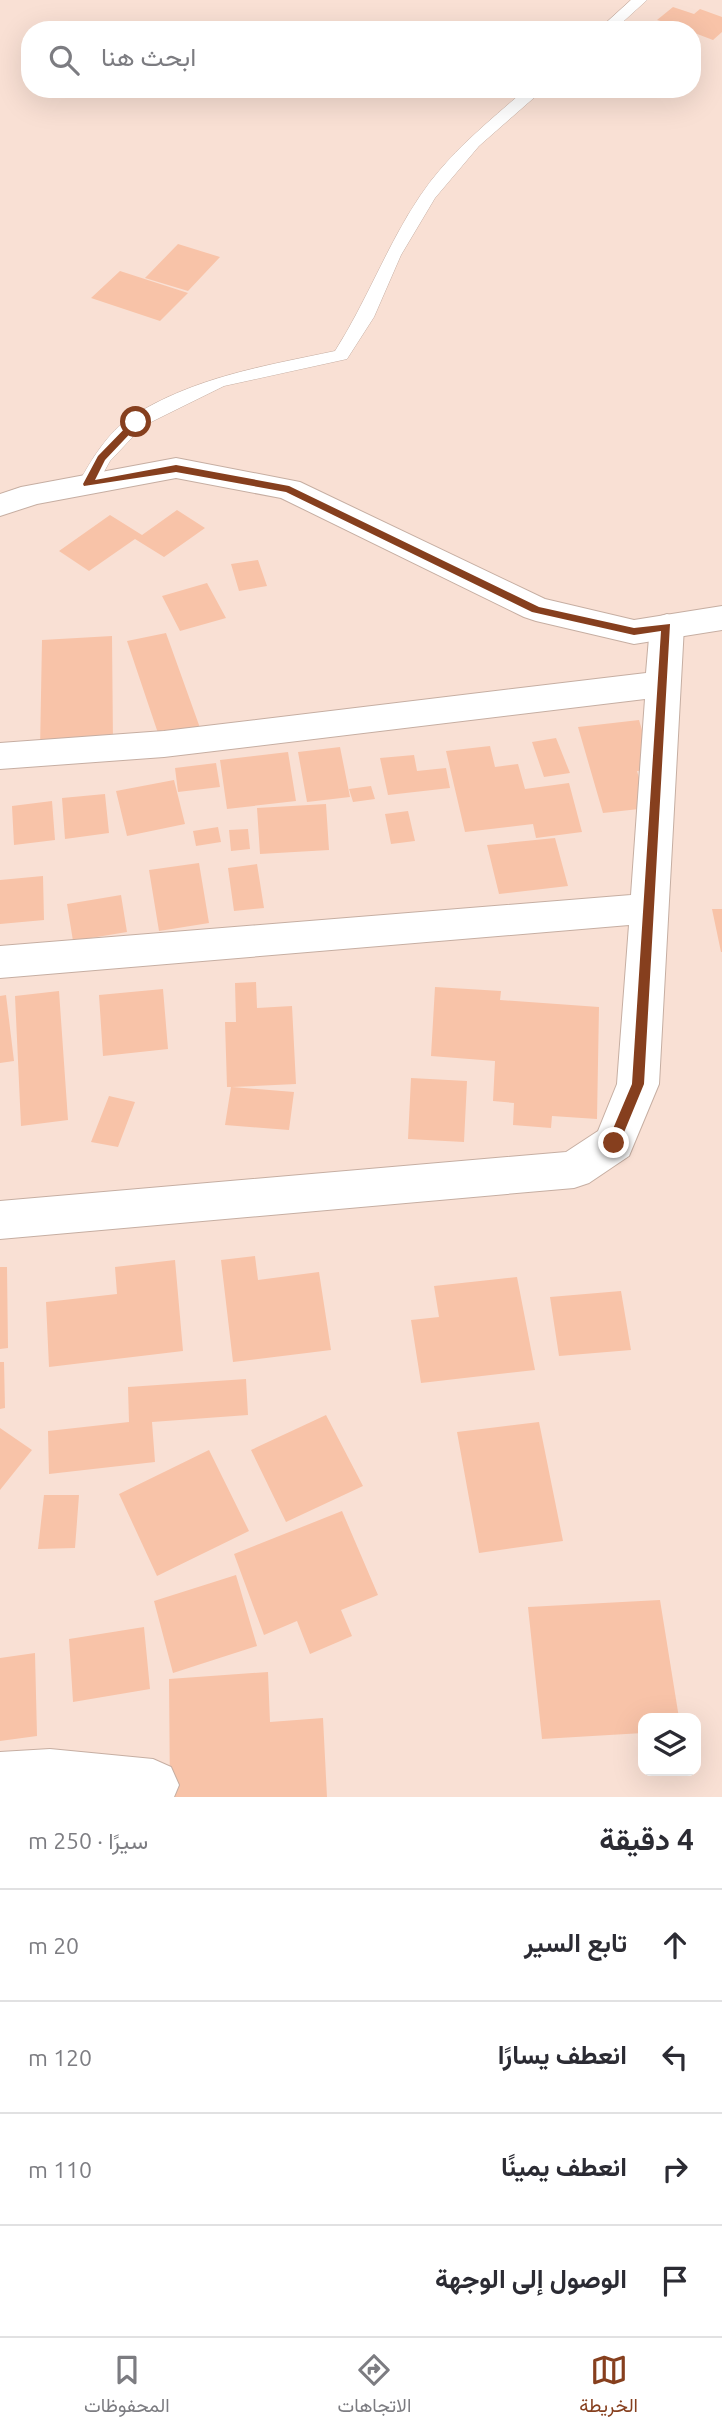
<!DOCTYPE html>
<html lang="ar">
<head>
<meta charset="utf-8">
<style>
  body { margin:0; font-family:Ubuntu,Vazirmatn,sans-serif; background:#f7f7f7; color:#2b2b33; direction:rtl }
  .controls { position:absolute; right:21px; bottom:21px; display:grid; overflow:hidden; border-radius:14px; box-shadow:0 7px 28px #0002 }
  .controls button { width:63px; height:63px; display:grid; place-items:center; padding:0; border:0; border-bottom:2px solid #e1e1e2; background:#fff; color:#2b2b33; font:35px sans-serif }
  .stop { position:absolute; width:21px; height:21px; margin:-16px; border:5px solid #863f1e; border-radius:50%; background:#fff }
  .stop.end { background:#863f1e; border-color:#fff; box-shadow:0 2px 7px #0008 }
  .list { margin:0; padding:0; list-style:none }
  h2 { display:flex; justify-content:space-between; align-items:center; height:91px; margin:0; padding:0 28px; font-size:30px }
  h2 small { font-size:23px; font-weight:400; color:#7c7c81 }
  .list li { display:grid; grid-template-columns:46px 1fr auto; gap:21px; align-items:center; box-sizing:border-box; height:112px; padding:0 28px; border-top:2px solid #e1e1e2 }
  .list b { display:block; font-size:26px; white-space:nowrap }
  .list em { font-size:23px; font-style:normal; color:#7c7c81 }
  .icon { flex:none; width:38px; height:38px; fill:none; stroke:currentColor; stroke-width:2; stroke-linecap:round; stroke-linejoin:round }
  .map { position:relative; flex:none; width:722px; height:1797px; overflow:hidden; direction:ltr }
  .search { position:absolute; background:#fff; box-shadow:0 7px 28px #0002; left:21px; right:21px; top:21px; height:77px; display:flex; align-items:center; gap:18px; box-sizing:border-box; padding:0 24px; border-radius:28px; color:#7c7c81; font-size:26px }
  .sheet { height:539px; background:#fff }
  nav { display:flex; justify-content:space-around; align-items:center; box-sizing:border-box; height:98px; border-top:2px solid #e1e1e2; background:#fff; font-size:19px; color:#7c7c81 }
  nav a { display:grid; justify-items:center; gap:4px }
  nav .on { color:#863f1e }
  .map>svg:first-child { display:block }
  .building { fill:#f8c3a8 }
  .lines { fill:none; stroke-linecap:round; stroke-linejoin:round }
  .service-casing { stroke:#c6aea2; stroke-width:1 }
  .minor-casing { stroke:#c6aea2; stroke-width:2 }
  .secondary-casing { stroke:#c6aea2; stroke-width:2 }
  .service { fill:#fff; fill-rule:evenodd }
  .minor { fill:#fff; fill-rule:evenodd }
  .secondary { fill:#fff; fill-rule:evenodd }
  .route { fill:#863f1e }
</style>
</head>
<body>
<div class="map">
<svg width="722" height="1797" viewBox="0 0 722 1797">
  <rect width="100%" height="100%" fill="#f9e0d4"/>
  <path class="building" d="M673 7 694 14 700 9 722 17V32L713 40 692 32V30L657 20Z
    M619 89H653L642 98Z
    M178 244 220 257 188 291 145 278Z
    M120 271 188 293 160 321 91 298Z
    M177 510 205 528 164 557 135 539 89 571 59 551 110 515 142 535Z
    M258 560 267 586 239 591 231 564Z
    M207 583 226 618 180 631 162 596Z
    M166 633 204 739 163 748 127 641Z
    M112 636 113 745 40 750 42 640Z
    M639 720 654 770 637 771 648 808 603 813 578 727Z
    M556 738 570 773 544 777 532 742Z
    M490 746 495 767 518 764 525 789 569 783 582 832 536 838 533 824 465 832 446 751Z
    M340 747 350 797 307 802 298 752Z
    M288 752 296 801 227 809 220 760Z
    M414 755 417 771 446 768 450 788 388 795 380 758Z
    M216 763 220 787 178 792 175 768Z
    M174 780 185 824 127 836 116 791Z
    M371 786 375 799 353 802 349 789Z
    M105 794 109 833 65 839 62 798Z
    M52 801 55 840 14 845 12 806Z
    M326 804 329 850 260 854 257 808Z
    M408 811 415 841 391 844 385 814Z
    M218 827 221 842 196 846 193 831Z
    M248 829 250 849 231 851 229 830Z
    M555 838 568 886 499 894 487 845Z
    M199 863 209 923 159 931 149 870Z
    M257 864 264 908 234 911 228 868Z
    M43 876 44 920 0 924V880Z
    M121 895 127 932 73 941 67 904Z
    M712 909H722V952H721Z
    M256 982 257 1008 292 1006 296 1084 232 1087 294 1092 289 1130 225 1125 231 1087H227L225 1022H236L235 983Z
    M435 987 501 991 500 1000 599 1007 597 1119 552 1116 551 1128 513 1125 514 1103 493 1101 495 1061 431 1056Z
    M163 989 168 1049 103 1056 99 995Z
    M59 991 68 1120 21 1126 15 996Z
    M6 995 14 1061 0 1063V996Z
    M411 1078 467 1081 464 1142 408 1139Z
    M109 1096 135 1102 118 1147 91 1142Z
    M255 1256 258 1280 319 1272 331 1350 233 1362 221 1260Z
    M175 1260 183 1351 49 1367 46 1302 117 1294 115 1267Z
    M0 1267H7L8 1348 0 1349Z
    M517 1277 535 1370 421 1383 411 1320 439 1317 434 1286Z
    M621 1291 631 1350 559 1356 550 1297Z
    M0 1362H4L5 1408 0 1409Z
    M246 1379 248 1415 152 1422 155 1462 49 1474 48 1431 129 1422 128 1387Z
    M326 1415 363 1486 286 1522 251 1450Z
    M539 1422 563 1541 479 1553 457 1432Z
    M0 1428 32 1450 0 1490Z
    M209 1450 249 1531 157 1576 119 1494Z
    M44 1495H79L75 1548 38 1549Z
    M342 1511 378 1595 341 1610 352 1636 310 1654 297 1621 264 1635 234 1554Z
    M236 1575 257 1646 173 1673 154 1601Z
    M660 1600 679 1718H643V1733L542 1739 528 1607Z
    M144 1627 150 1689 73 1702 69 1639Z
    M35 1653 37 1736 0 1741V1658Z
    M268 1672 270 1722 323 1718 327 1797H170L169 1679Z"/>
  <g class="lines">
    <g class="service-casing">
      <path id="service" d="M631 0H647L614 30H598Z
        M526 89H544L479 146 435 198 401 255 374 317 347 359 224 386 143 426 110 461 95 488H81L78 484C91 460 108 432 131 417 194 377 264 366 335 351 367 301 387 245 420 196 448 154 488 122 526 89Z"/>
    </g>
    <g class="minor-casing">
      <path id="minor" d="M667 614 679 618 684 626 659 1084 629 1156 589 1183 574 1188 0 1239V1201L566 1152 598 1131 617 1084 629 925 0 978V946L631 895 645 699 164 757 0 769V743L164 731 646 673 650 626 655 618Z
        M50 1749 153 1759 171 1767 179 1785 174 1797H0V1752Z"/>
    </g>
    <g class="secondary-casing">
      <path id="secondary" d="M176 458 300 482 545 599 634 620 722 606V630L634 644 536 621 524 617 281 498 176 478 37 504 0 516V494L21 487Z"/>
    </g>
    <use href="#service" class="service"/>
    <use href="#minor" class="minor"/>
    <use href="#secondary" class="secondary"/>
  </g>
  <path class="route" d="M133 420 141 422 105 460 95 480 176 465 289 486 539 607 634 628 670 624 644 1084 618 1147H609L607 1143 632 1084 661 631 634 635 532 612 286 492 176 472 84 486 83 484 98 456Z"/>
</svg>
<div class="controls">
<button><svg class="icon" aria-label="layers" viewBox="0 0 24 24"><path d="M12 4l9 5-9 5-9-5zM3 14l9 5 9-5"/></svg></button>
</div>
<div class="stop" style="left:136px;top:422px"></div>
<div class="stop end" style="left:614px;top:1143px"></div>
<div class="search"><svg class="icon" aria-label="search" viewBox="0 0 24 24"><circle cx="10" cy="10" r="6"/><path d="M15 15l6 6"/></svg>ابحث هنا</div>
</div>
<section class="sheet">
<h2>4 دقيقة<small>سيرًا · 250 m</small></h2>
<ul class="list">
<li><svg class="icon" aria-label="ahead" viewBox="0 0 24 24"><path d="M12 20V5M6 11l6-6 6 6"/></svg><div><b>تابع السير</b></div><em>20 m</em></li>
<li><svg class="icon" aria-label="left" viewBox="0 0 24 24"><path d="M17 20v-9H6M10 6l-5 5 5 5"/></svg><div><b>انعطف يسارًا</b></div><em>120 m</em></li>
<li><svg class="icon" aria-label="right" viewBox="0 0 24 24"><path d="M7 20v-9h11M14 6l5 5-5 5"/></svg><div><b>انعطف يمينًا</b></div><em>110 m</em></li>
<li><svg class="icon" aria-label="arrive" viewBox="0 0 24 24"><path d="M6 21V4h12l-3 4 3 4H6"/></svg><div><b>الوصول إلى الوجهة</b></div></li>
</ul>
</section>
<nav>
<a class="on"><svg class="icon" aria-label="map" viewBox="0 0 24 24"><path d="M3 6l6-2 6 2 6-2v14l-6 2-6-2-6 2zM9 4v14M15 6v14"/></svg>الخريطة</a>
<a><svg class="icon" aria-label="directions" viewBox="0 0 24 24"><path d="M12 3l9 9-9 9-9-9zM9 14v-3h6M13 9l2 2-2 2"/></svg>الاتجاهات</a>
<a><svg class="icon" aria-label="saved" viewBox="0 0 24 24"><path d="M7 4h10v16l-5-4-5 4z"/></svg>المحفوظات</a>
</nav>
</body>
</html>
